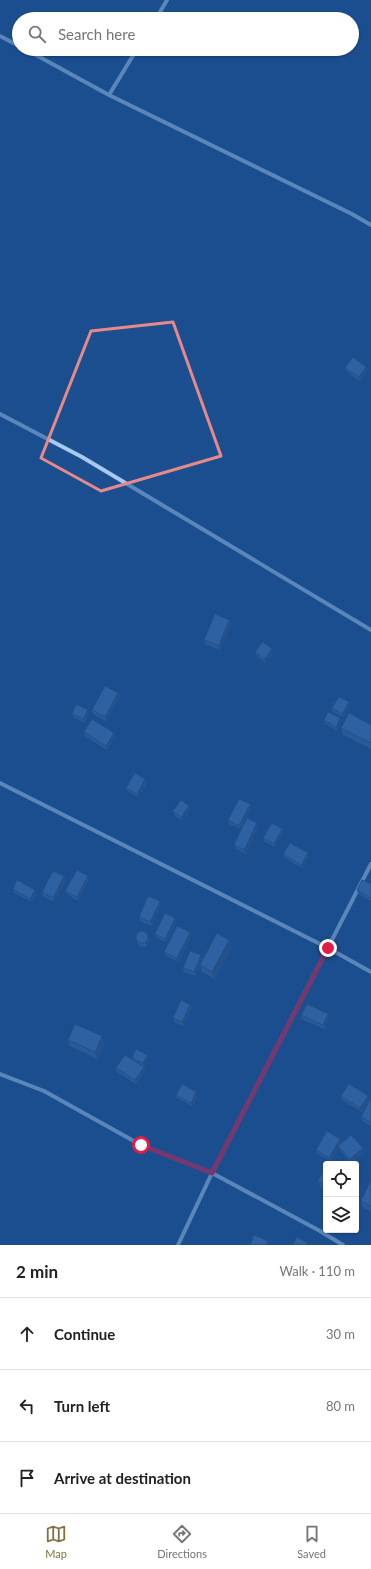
<!DOCTYPE html>
<html lang="en">
<head>
<meta charset="utf-8">
<style>
  body { margin:0; font-family:Lato,sans-serif; background:#f2f2f2; color:#202124 }
  .controls { position:absolute; right:12px; bottom:12px; display:grid; overflow:hidden; border-radius:4px; box-shadow:0 1px 3px #0004 }
  .controls button { width:36px; height:36px; display:grid; place-items:center; padding:0; border:0; border-bottom:1px solid #e0e0e0; background:#fff; color:#202124; font:20px sans-serif }
  .stop { position:absolute; width:12px; height:12px; margin:-9px; border:3px solid #e11d48; border-radius:50%; background:#fff }
  .stop.end { background:#e11d48; border-color:#fff; box-shadow:0 1px 4px #0008 }
  .list { margin:0; padding:0; list-style:none }
  h2 { display:flex; justify-content:space-between; align-items:center; height:52px; margin:0; padding:0 16px; font-size:17px }
  h2 small { font-size:13px; font-weight:400; color:#757577 }
  .list li { display:grid; grid-template-columns:26px 1fr auto; gap:12px; align-items:center; box-sizing:border-box; height:72px; padding:0 16px; border-top:1px solid #e0e0e0 }
  .list b { display:block; font-size:15px; white-space:nowrap }
  .list em { font-size:13px; font-style:normal; color:#757577 }
  .icon { flex:none; width:22px; height:22px; fill:none; stroke:currentColor; stroke-width:2; stroke-linecap:round; stroke-linejoin:round }
  .map { position:relative; flex:none; width:371px; height:1245px; overflow:hidden }
  .search { position:absolute; background:#fff; box-shadow:0 1px 3px #0004; left:12px; right:12px; top:12px; height:44px; display:flex; align-items:center; gap:10px; box-sizing:border-box; padding:0 14px; border-radius:22px; color:#757577; font-size:15px }
  .sheet { height:268px; background:#fff }
  nav { display:flex; justify-content:space-around; align-items:center; box-sizing:border-box; height:56px; border-top:1px solid #e0e0e0; background:#fff; font-size:11px; color:#757577 }
  nav a { display:grid; justify-items:center; gap:2px }
  nav .on { color:#847042 }
  .map>svg:first-child { display:block }
  .lines { fill:none; stroke-linecap:round; stroke-linejoin:round }
  .street { stroke:#a9c9ee; stroke-width:4 }
  .wall { fill:#3a679d }
  .shaded-wall { fill:#305480 }
  .building { fill:#4478b7; stroke:#305480 }
  .route { stroke:#e11d48; stroke-width:5 }
  .marked { fill:none; stroke:#e88989; stroke-width:3; stroke-linejoin:round }
</style>
</head>
<body>
<div class="map">
<svg width="371" height="1245" viewBox="0 0 371 1245">
  <rect width="100%" height="100%" fill="#1b4f8f"/>
  <g class="lines">
    <path class="street" d="M156 19 167 0
      M0 36 19 46
      M25 49 109 95 352 214 371 225
      M109 95 137 49
      M0 414 82 457 371 630
      M0 783 328 948 371 972
      M0 1074 44 1091 141 1145 212 1173 320 1231 343 1245
      M178 1245 212 1173 371 864"/>
  </g>
  <path class="wall" d="M366 367 368 370 360 381 346 371 345 368Z
    M229 620 231 624 220 650 205 644 204 640Z
    M255 652 273 653 265 663 256 655Z
    M118 693 120 696 106 721 93 714 92 710Z
    M349 702 350 706 343 717 333 712 332 708Z
    M88 710 89 714 85 723 73 717 72 714Z
    M324 720 341 722 337 730 325 724Z
    M371 725V749L343 735 341 728Z
    M84 732 116 737 107 750 85 736Z
    M147 783 138 797 127 791 126 788Z
    M189 806 190 809 182 821 174 815 173 811Z
    M251 808 241 829 229 824 228 820Z
    M257 823 258 827 246 854 236 849 234 845Z
    M282 829 283 832 275 847 265 842 263 838Z
    M283 854 309 857 302 868 285 858Z
    M66 880 54 902 43 896 42 892Z
    M89 880 78 901 67 894 65 891Z
    M371 884V901L358 894 357 890Z
    M13 889 35 890 36 894 32 902 14 893Z
    M161 904 152 926 140 921 139 917Z
    M176 922 166 942 157 938 155 934Z
    M190 932 191 936 179 962 165 955 164 952Z
    M148 937 149 942 147 946 142 947 138 945 137 941Z
    M229 940 232 947 215 979 202 972 200 965 195 976 184 972 183 968 202 959 201 962Z
    M190 1005 192 1008 183 1026 174 1022 173 1018Z
    M301 1015 329 1018 324 1029 302 1019Z
    M102 1036 105 1043 97 1059 70 1046 68 1040Z
    M147 1055 148 1058 144 1067 143 1066 145 1070 136 1084 117 1072 116 1068 132 1059V1058Z
    M176 1095 198 1096 192 1106 177 1098Z
    M341 1096 369 1100 362 1112 342 1100Z
    M370 1100 371 1126 362 1121 361 1117Z
    M342 1142 341 1144 363 1148 364 1152 351 1163 340 1150 339 1147 331 1161 317 1154 316 1150Z
    M326 1166V1190L321 1188 318 1181Z
    M371 1180V1211L363 1208 361 1201Z"/>
  <path class="shaded-wall" d="M366 367 368 370 360 381 359 377Z
    M229 620 231 624 220 650 219 646Z
    M272 649 273 653 265 663 264 659Z
    M118 693 120 696 106 721 105 717Z
    M349 702 350 706 343 717 342 714Z
    M88 710 89 714 85 723 83 719Z
    M340 718 341 722 337 730 336 727Z
    M114 733 116 737 107 750 106 746Z
    M145 779 147 783 138 797 137 794Z
    M250 804 251 808 241 829 239 826Z
    M189 806 190 809 182 821 181 817Z
    M257 823 258 827 246 854 244 850Z
    M282 829 283 832 275 847 274 844Z
    M308 853 309 857 302 868 301 865Z
    M64 876 66 880 54 902 53 898Z
    M88 876 89 880 78 901 77 897Z
    M35 890 36 894 32 902 30 899Z
    M160 901 161 904 152 926 150 922Z
    M175 918 176 922 166 942 165 939Z
    M190 932 191 936 179 962 177 958Z
    M147 934 149 942 147 946 145 942Z
    M229 940 232 947 215 979 212 972Z
    M201 955 202 959 195 976 194 972Z
    M190 1005 192 1008 183 1026 182 1022Z
    M328 1014 329 1018 324 1029 323 1025Z
    M102 1036 105 1043 97 1059 95 1052Z
    M147 1055 148 1058 144 1067 143 1063Z
    M144 1067 145 1070 136 1084 135 1080Z
    M196 1092 198 1096 192 1106 191 1103Z
    M368 1096 369 1100 362 1112 360 1108Z
    M340 1139 342 1142 331 1162 329 1158Z
    M363 1148 364 1152 351 1163 350 1159Z"/>
  <path class="building" d="M353 357 366 367 359 377 345 368Z
    M215 614 229 620 219 646 204 640Z
    M263 642 272 649 264 659 255 652Z
    M105 686 118 693 105 717 92 710Z
    M339 697 349 702 342 714 332 708Z
    M76 704 88 710 83 719 72 714Z
    M328 712 340 718 336 727 324 720Z
    M349 713 371 725V743L341 728Z
    M92 719 114 733 106 746 84 732Z
    M135 773 145 779 137 794 126 788Z
    M239 799 250 804 239 826 228 820Z
    M181 800 189 806 181 817 173 811Z
    M247 818 257 823 244 850 234 845Z
    M272 823 282 829 274 844 263 838Z
    M290 843 308 853 301 865 283 854Z
    M77 870 88 876 77 897 65 891Z
    M53 871 64 876 53 898 42 892Z
    M17 880 35 890 30 899 13 889Z
    M362 880 371 884V898L357 890Z
    M148 896 160 901 150 922 139 917Z
    M165 913 175 918 165 939 155 934Z
    M177 926 190 932 177 958 164 952Z
    M136 937a6 6 0 1 1 12 0a6 6 0 1 1-12 0Z
    M217 933 229 940 212 972 200 965Z
    M190 951 201 955 194 972 183 968Z
    M181 1000 190 1005 182 1022 173 1018Z
    M307 1004 328 1014 323 1025 301 1015Z
    M75 1024 102 1036 95 1052 68 1040Z
    M136 1049 147 1055 143 1063 132 1058Z
    M125 1055 144 1067 135 1080 116 1068Z
    M182 1084 196 1092 191 1103 176 1095Z
    M349 1084 368 1096 360 1108 341 1096Z
    M370 1100 371 1101V1119L370 1122 361 1117Z
    M327 1131 340 1139 329 1158 316 1150Z
    M351 1135 363 1148 350 1159 338 1146Z
    M329 1160 338 1164H327Z
    M326 1166V1185L318 1181Z
    M371 1180V1206L361 1201Z
    M254 1235 268 1241 266 1245H250Z
    M297 1237 307 1243 306 1245H293Z"/>
  <g class="lines">
    <path class="route" d="M141 1145 212 1173 328 948"/>
  </g>
  <path d="M0 0H371V1245H0ZM173 322 221 456 101 491 41 458 91 331Z" fill="#1b4f8f" fill-opacity=".55" fill-rule="evenodd"/>
  <path class="marked" d="M173 322 221 456 101 491 41 458 91 331Z"/>
</svg>
<div class="controls">
<button><svg class="icon" aria-label="locate" viewBox="0 0 24 24"><circle cx="12" cy="12" r="6"/><path d="M12 2v4M12 18v4M2 12h4M18 12h4"/></svg></button>
<button><svg class="icon" aria-label="layers" viewBox="0 0 24 24"><path d="M12 4l9 5-9 5-9-5zM3 14l9 5 9-5"/></svg></button>
</div>
<div class="stop" style="left:141px;top:1145px"></div>
<div class="stop end" style="left:328px;top:948px"></div>
<div class="search"><svg class="icon" aria-label="search" viewBox="0 0 24 24"><circle cx="10" cy="10" r="6"/><path d="M15 15l6 6"/></svg>Search here</div>
</div>
<section class="sheet">
<h2>2 min<small>Walk · 110 m</small></h2>
<ul class="list">
<li><svg class="icon" aria-label="ahead" viewBox="0 0 24 24"><path d="M12 20V5M6 11l6-6 6 6"/></svg><div><b>Continue</b></div><em>30 m</em></li>
<li><svg class="icon" aria-label="left" viewBox="0 0 24 24"><path d="M17 20v-9H6M10 6l-5 5 5 5"/></svg><div><b>Turn left</b></div><em>80 m</em></li>
<li><svg class="icon" aria-label="arrive" viewBox="0 0 24 24"><path d="M6 21V4h12l-3 4 3 4H6"/></svg><div><b>Arrive at destination</b></div></li>
</ul>
</section>
<nav>
<a class="on"><svg class="icon" aria-label="map" viewBox="0 0 24 24"><path d="M3 6l6-2 6 2 6-2v14l-6 2-6-2-6 2zM9 4v14M15 6v14"/></svg>Map</a>
<a><svg class="icon" aria-label="directions" viewBox="0 0 24 24"><path d="M12 3l9 9-9 9-9-9zM9 14v-3h6M13 9l2 2-2 2"/></svg>Directions</a>
<a><svg class="icon" aria-label="saved" viewBox="0 0 24 24"><path d="M7 4h10v16l-5-4-5 4z"/></svg>Saved</a>
</nav>
</body>
</html>
